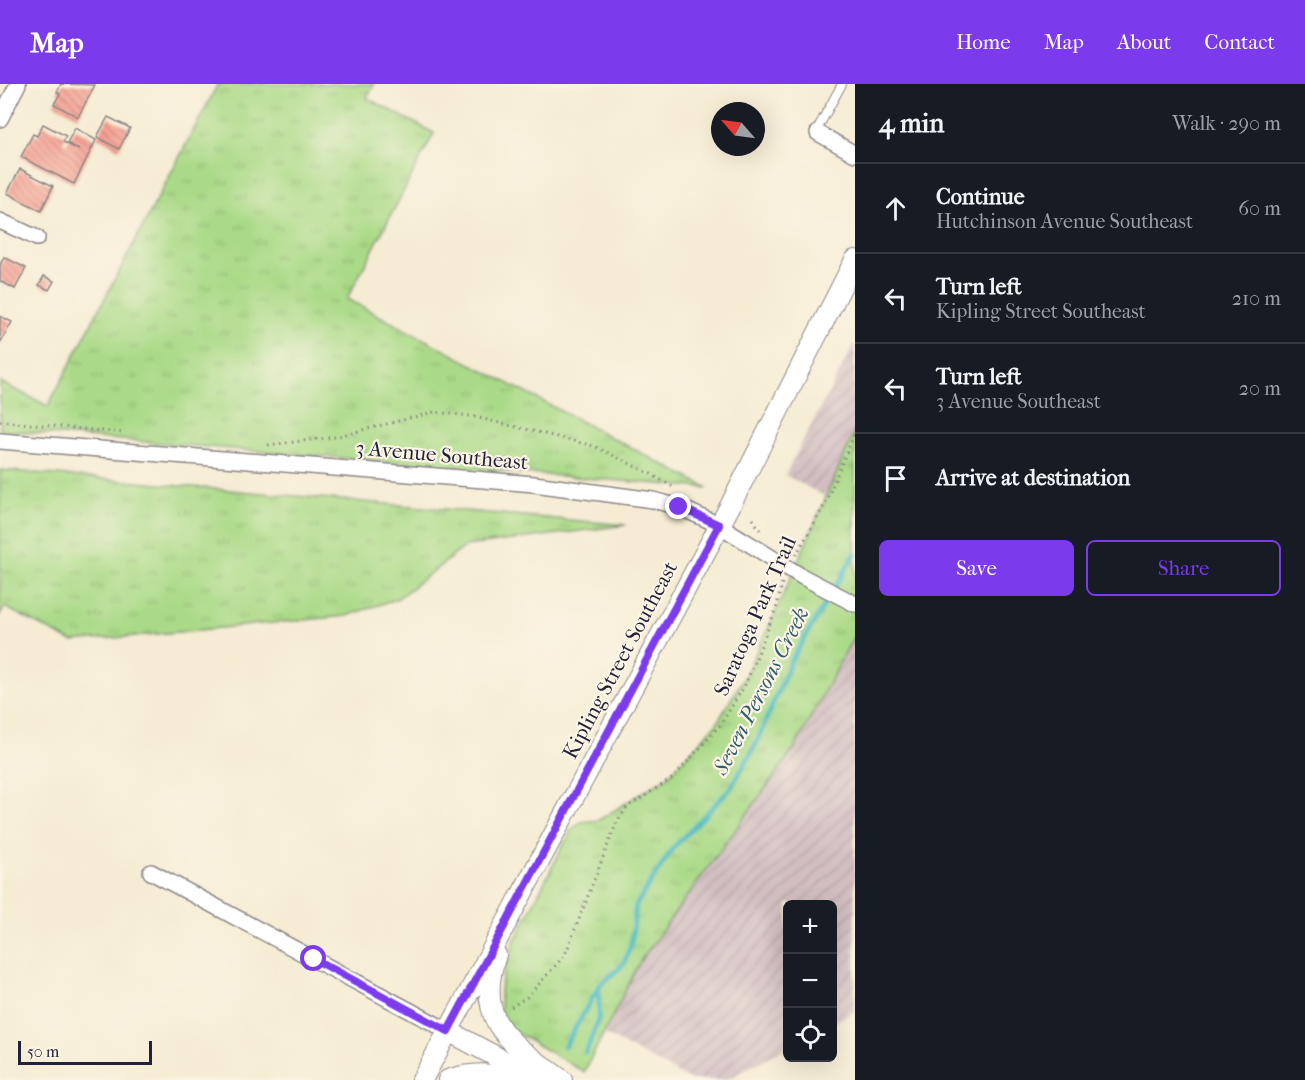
<!DOCTYPE html>
<html lang="en">
<head>
<meta charset="utf-8">
<style>
  body { margin:0; font-family:"IM FELL French Canon",serif; background:#20242c; color:#f1f3f6 }
  .controls { position:absolute; right:18px; bottom:18px; display:grid; overflow:hidden; border-radius:9px; box-shadow:0 6px 24px #0002 }
  .controls button { width:54px; height:54px; display:grid; place-items:center; padding:0; border:0; border-bottom:2px solid #363941; background:#171b24; color:#f1f3f6; font:30px sans-serif }
  .compass { position:absolute; left:711px; top:18px; width:54px; height:54px; border-radius:50%; background:#171b24; box-shadow:0 6px 24px #0002; rotate:298deg }
  .scale { position:absolute; left:18px; bottom:15px; width:134px; box-sizing:border-box; padding-left:6px; border:3px solid #22223b; border-top:0; font-size:16px; line-height:21px; white-space:nowrap; color:#22223b; -webkit-text-stroke:4px #fcf5e5; paint-order:stroke }
  .stop { position:absolute; width:18px; height:18px; margin:-14px; border:4px solid #7c3aed; border-radius:50%; background:#fff }
  .stop.end { background:#7c3aed; border-color:#fff; box-shadow:0 2px 6px #0008 }
  .list { margin:0; padding:0; list-style:none }
  h2 { display:flex; justify-content:space-between; align-items:center; height:78px; margin:0; padding:0 24px; font-size:26px }
  h2 small { font-size:20px; font-weight:400; color:#9ea1a6 }
  .list li { display:grid; grid-template-columns:39px 1fr auto; gap:18px; align-items:center; box-sizing:border-box; height:90px; padding:0 24px; border-top:2px solid #363941 }
  .list b { display:block; font-size:22px; white-space:nowrap }
  .list p { margin:0; font-size:20px; white-space:nowrap; color:#9ea1a6 }
  .list em { font-size:20px; font-style:normal; color:#9ea1a6 }
  .actions { display:flex; gap:12px; padding:18px 24px }
  .actions a { flex:1; padding:14px 0; border:2px solid #7c3aed; border-radius:9px; text-align:center; font-size:21px; color:#7c3aed }
  .actions .main { background:#7c3aed; color:#fff }
  .icon { flex:none; width:33px; height:33px; fill:none; stroke:currentColor; stroke-width:2; stroke-linecap:round; stroke-linejoin:round }
  .map { position:relative; flex:none; width:855px; height:996px; overflow:hidden }
  header { display:flex; align-items:center; gap:36px; box-sizing:border-box; height:84px; padding:0 30px; background:#7c3aed; color:#fff }
  header strong { font-size:28px }
  nav { display:flex; gap:33px; margin-inline-start:auto; font-size:21px }
  main { display:flex }
  aside { flex:1; background:#171b24 }
  .map>svg:first-child { display:block }
  .industrial { fill:url(#industrial-furrows) }
  .grass { fill:url(#grass-tufts); stroke:#667e61; stroke-width:1.5 }
  .lines { fill:none; stroke-linecap:round; stroke-linejoin:round }
  .stream { stroke:#4ab9bf; stroke-width:5 }
  .building { fill:url(#building-back-hatch) }
  .service-casing { stroke:#8c8787; stroke-width:10 }
  .minor-casing { stroke:#8c8787; stroke-width:18 }
  .tertiary-casing { stroke:#8c8787; stroke-width:22 }
  .path { stroke:#8c8787; stroke-width:3; stroke-dasharray:1.5 4.5; stroke-linecap:butt }
  .service { stroke:#fff; stroke-width:8 }
  .minor { stroke:#fff; stroke-width:15 }
  .tertiary { stroke:#fff; stroke-width:20 }
  .route { stroke:#7c3aed; stroke-width:8 }
  .labels { text-anchor:middle; dominant-baseline:central; stroke-width:4.5; stroke-linejoin:round; paint-order:stroke }
  .street-label { font-size:21px; fill:#22223b; stroke:#fcf5e5 }
  .water-label { font-size:22px; font-style:italic; fill:#325e70; stroke:#fcf5e5 }
</style>
</head>
<body>
<header>
<strong>Map</strong>
<nav><a>Home</a><a>Map</a><a>About</a><a>Contact</a></nav>
</header>
<main>
<div class="map">
<svg width="855" height="996" viewBox="0 0 855 996">
  <defs>
    <pattern id="industrial-furrows" width="10" height="10" patternUnits="userSpaceOnUse" patternTransform="scale(1.5)"><rect width="10" height="10" fill="#d2bec1"/><path d="M-1 1l2-2M0 10L10 0M9 11l2-2" fill="none" stroke="#b4a3a7"/></pattern>
    <pattern id="grass-tufts" width="24" height="20" patternUnits="userSpaceOnUse" patternTransform="scale(1.5)"><rect width="24" height="20" fill="#aada87"/><path d="M3 7l-1-3M5 7V3M7 7l1-3M15 17l-1-3M17 17v-4M19 17l1-3" fill="none" stroke="#92bb75"/></pattern>
    <pattern id="building-back-hatch" width="6" height="6" patternUnits="userSpaceOnUse" patternTransform="scale(1.5)"><rect width="6" height="6" fill="#f59e8f"/><path d="M-1 5l2 2M0 0l6 6M5-1l2 2" fill="none" stroke="#c68076"/></pattern>
  </defs>
  <rect width="100%" height="100%" fill="#fcf5e5"/>
  <filter id="ink" filterUnits="userSpaceOnUse"><feTurbulence type="fractalNoise" baseFrequency=".0167" numOctaves="2"/><feDisplacementMap in="SourceGraphic" scale="12" xChannelSelector="R" yChannelSelector="G"/><feConvolveMatrix kernelMatrix="1 2 1 2 8 2 1 2 1" color-interpolation-filters="sRGB"/></filter>
  <filter id="wash" filterUnits="userSpaceOnUse"><feTurbulence type="fractalNoise" baseFrequency=".008" numOctaves="4" result="noise"/><feDisplacementMap in="SourceGraphic" scale="24" xChannelSelector="R" yChannelSelector="G"/><feGaussianBlur stdDeviation="1.35" result="paint"/><feColorMatrix in="noise" values="0 0 0 0 0 0 0 0 0 0 0 0 0 0 0 0 0 1.4 0 .05"/><feComposite in="paint" operator="in"/></filter>
  <g filter="url(#wash)">
    <rect width="100%" height="100%" fill="#f5ecd3"/>
    <path class="industrial" d="M855 259V347L826 413 785 391Z
      M855 550V927L833 939 832 820H788L787 963 726 996H690L604 950 641 876 794 665Z"/>
    <path class="grass" d="M218 0H374L367 14 434 49 347 215 708 404 0 346V298L48 322Z
      M855 347V550L794 665 641 876 584 988 510 945 500 925V905L506 880 515 856 571 746 581 738 599 736 667 693 717 639 742 597 774 532Z
      M0 386 626 441 466 462 398 514 346 532 72 558 5 523 0 531Z"/>
    <g class="lines">
      <path class="stream" d="M565 962 599 902 624 880 631 860 636 821 673 764 731 704 755 662 791 577 855 470
        M586 968 599 933V903"/>
    </g>
    <g id="blocks">
      <path class="building" d="M61 0 95 1 78 33 54 20 60 10 57 8Z
        M108 33 130 44 119 65 97 53Z
        M43 40 66 52 63 58 79 66 67 59 75 44 96 56 74 100 21 73 33 50 37 52Z
        M20 85 53 102 41 127 7 109Z
        M4 173 26 184 15 205 0 197V181Z
        M44 192 54 197 49 206 39 201Z
        M0 232 12 238 0 259Z"/>
    </g>
  </g>
  <g filter="url(#ink)">
    <use href="#blocks" fill-opacity="0" stroke="#8c8787" stroke-width="1.5"/>
    <g class="lines">
      <g class="service-casing">
        <path id="service" d="M818 49 819 42 842 0"/>
      </g>
      <g class="minor-casing">
        <path id="minor" d="M0 35 18 0
          M818 49 855 70
          M0 137 37 154
          M0 357 534 400 653 416 679 423 719 441 801 492 855 520
          M151 788 448 947"/>
      </g>
      <g class="tertiary-casing">
        <path id="tertiary" d="M496 871C473 941 513 960 562 996
          M448 947 540 996
          M422 996 729 424 855 176
          M448 996C474 987 497 990 523 996"/>
      </g>
      <path class="path" d="M0 337 124 349
        M268 361 335 353 434 328 471 332 594 362 651 390 673 403
        M753 435 760 446
        M796 471 824 422 855 348
        M511 923 527 913 565 871 607 763 617 738 627 723 673 694 721 640 746 599 777 522 782 498"/>
      <use href="#service" class="service"/>
      <use href="#minor" class="minor"/>
      <use href="#tertiary" class="tertiary"/>
    </g>
  </g>
  <g class="lines" filter="url(#ink)">
    <path class="route" d="M314 875 448 947 719 441 679 423"/>
  </g>
  <g class="labels">
    <g class="street-label">
      <text transform="translate(442 371) rotate(5)">3 Avenue Southeast</text>
      <text transform="translate(755 532) rotate(-66)">Saratoga Park Trail</text>
      <text transform="translate(620 576) rotate(-62)">Kipling Street Southeast</text>
    </g>
    <g class="water-label">
      <text transform="translate(761 607) rotate(-63)">Seven Persons Creek</text>
    </g>
  </g>
</svg>
<div class="controls">
<button>+</button>
<button>−</button>
<button><svg class="icon" aria-label="locate" viewBox="0 0 24 24"><circle cx="12" cy="12" r="6"/><path d="M12 2v4M12 18v4M2 12h4M18 12h4"/></svg></button>
</div>
<svg class="compass" viewBox="-18 -18 36 36"><path d="M0-13l5 13h-10z" fill="#e53935"/><path d="M0 13l5-13h-10z" fill="#9ea1a6"/></svg>
<div class="scale">50 m</div>
<div class="stop" style="left:314px;top:875px"></div>
<div class="stop end" style="left:679px;top:423px"></div>
</div>
<aside>
<h2>4 min<small>Walk · 290 m</small></h2>
<ul class="list">
<li><svg class="icon" aria-label="ahead" viewBox="0 0 24 24"><path d="M12 20V5M6 11l6-6 6 6"/></svg><div><b>Continue</b><p>Hutchinson Avenue Southeast</p></div><em>60 m</em></li>
<li><svg class="icon" aria-label="left" viewBox="0 0 24 24"><path d="M17 20v-9H6M10 6l-5 5 5 5"/></svg><div><b>Turn left</b><p>Kipling Street Southeast</p></div><em>210 m</em></li>
<li><svg class="icon" aria-label="left" viewBox="0 0 24 24"><path d="M17 20v-9H6M10 6l-5 5 5 5"/></svg><div><b>Turn left</b><p>3 Avenue Southeast</p></div><em>20 m</em></li>
<li><svg class="icon" aria-label="arrive" viewBox="0 0 24 24"><path d="M6 21V4h12l-3 4 3 4H6"/></svg><div><b>Arrive at destination</b></div></li>
</ul>
<div class="actions"><a class="main">Save</a><a>Share</a></div>
</aside>
</main>
</body>
</html>
